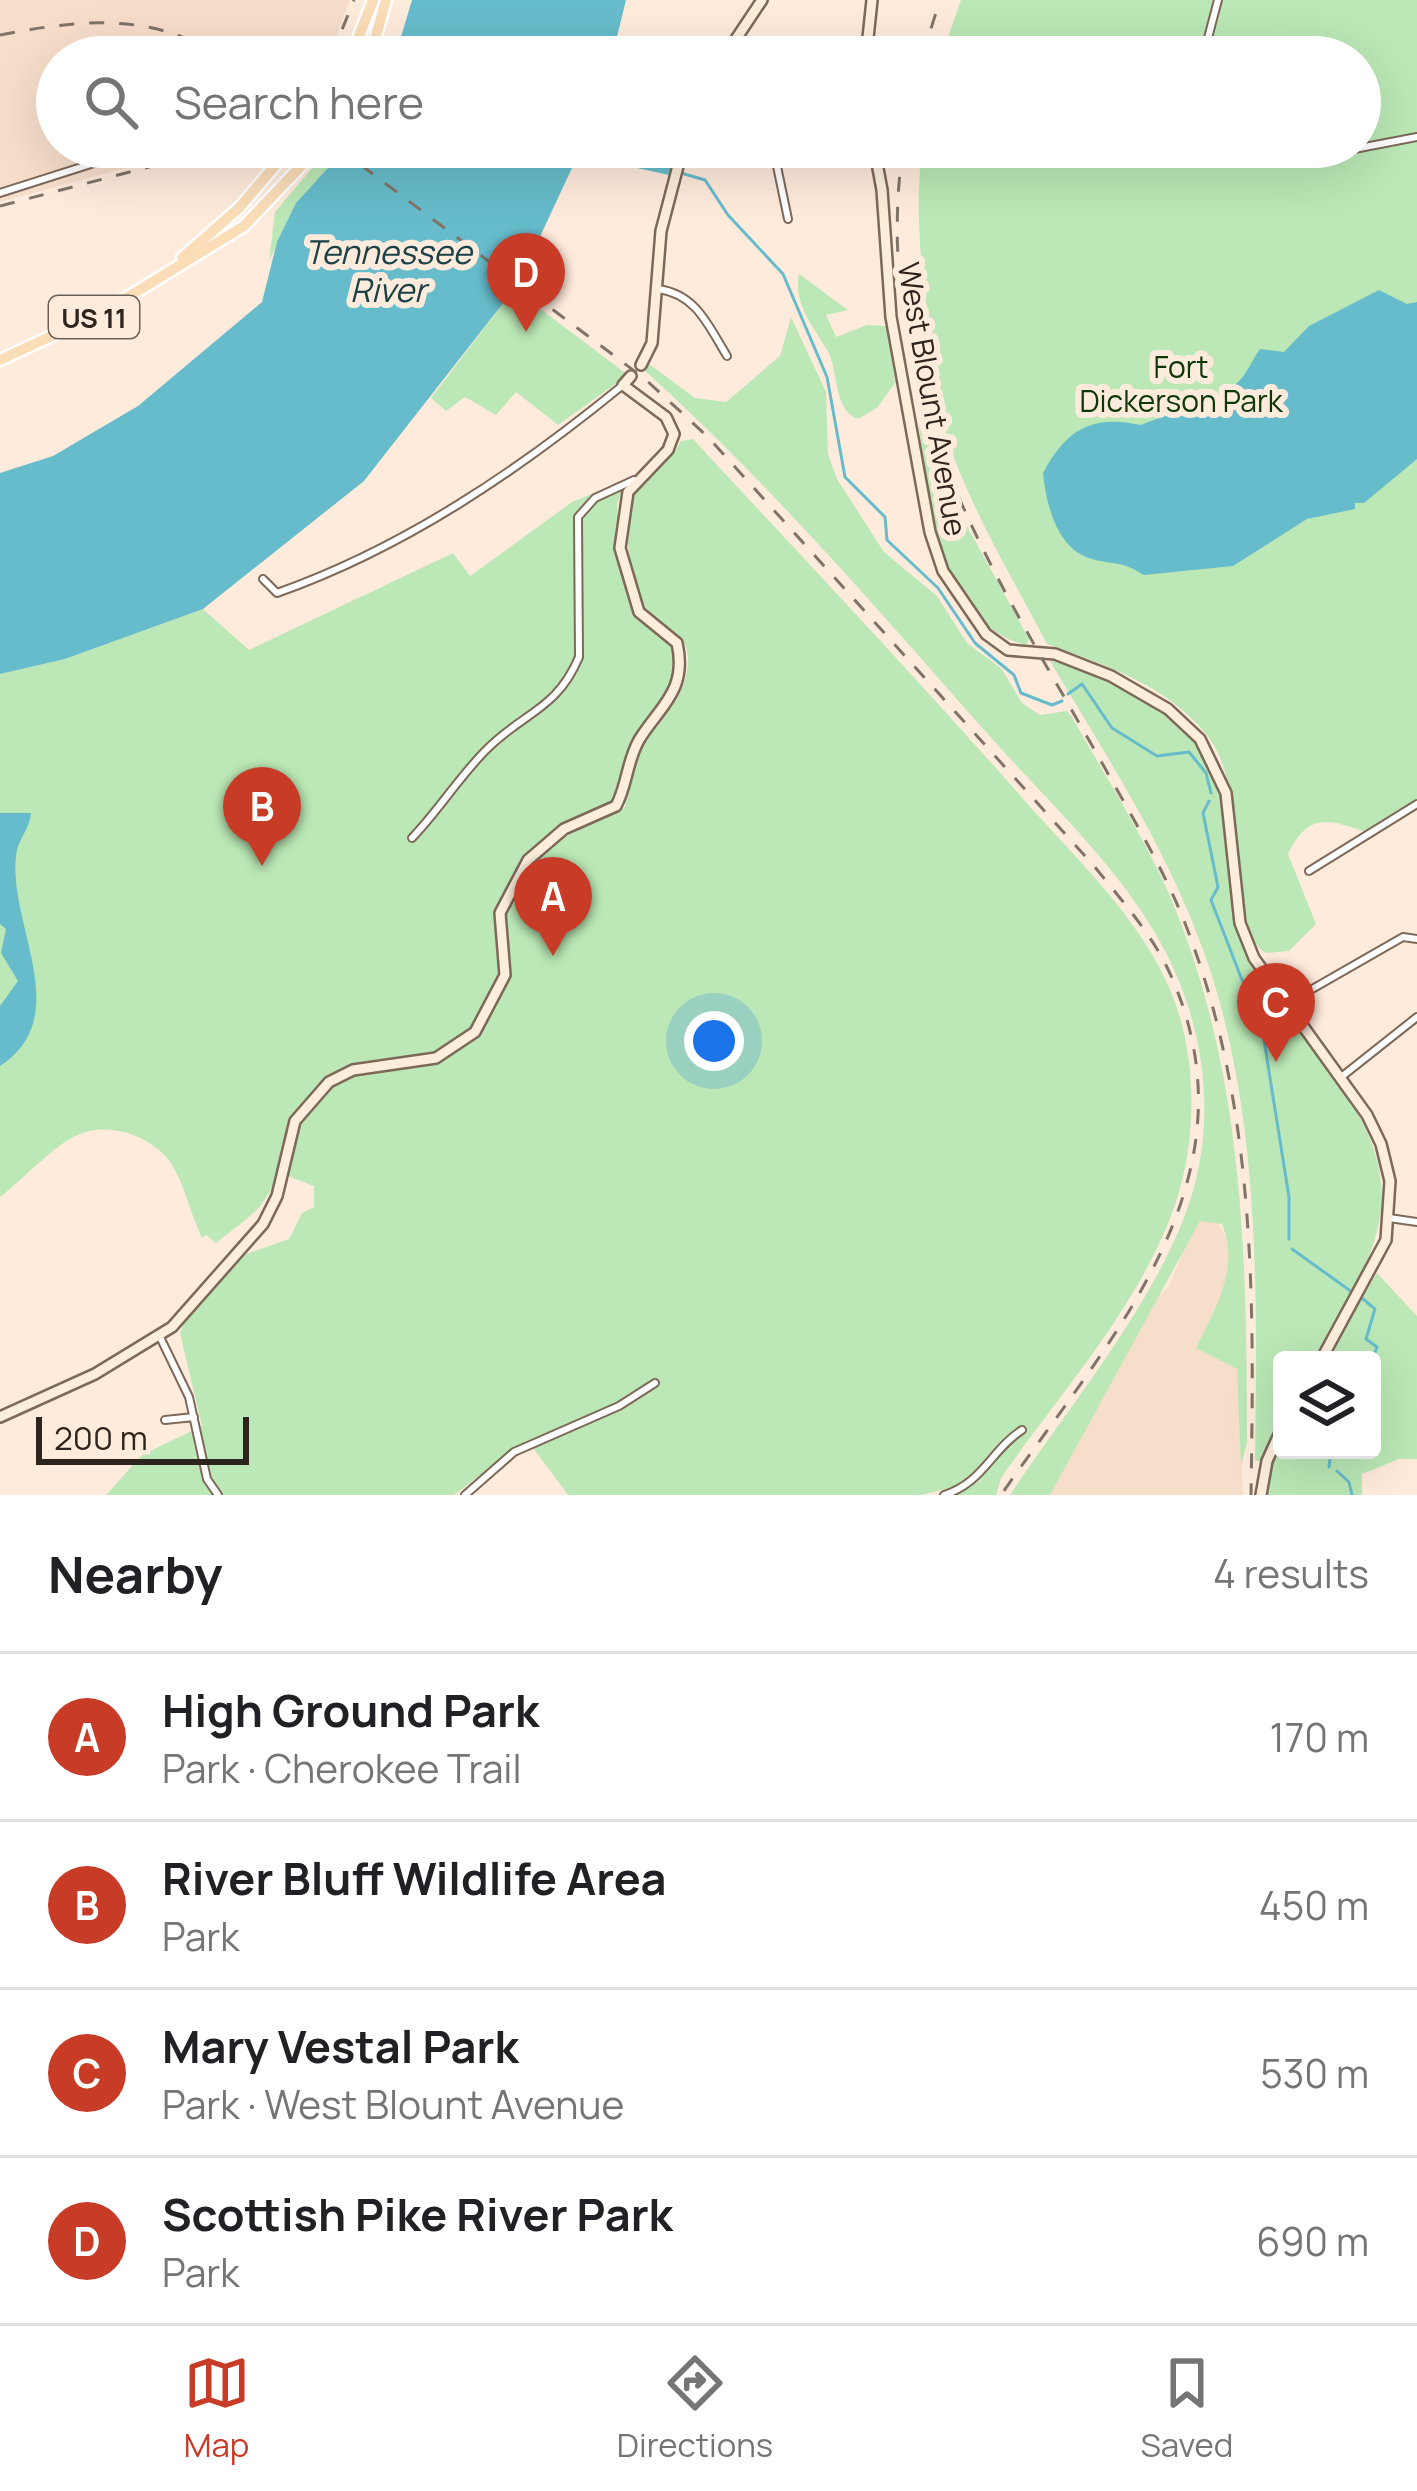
<!DOCTYPE html>
<html lang="en">
<head>
<meta charset="utf-8">
<style>
  body { margin:0; font-family:Manrope,sans-serif; background:#f2f2f2; color:#202124 }
  .controls { position:absolute; right:36px; bottom:36px; display:grid; overflow:hidden; border-radius:12px; box-shadow:0 12px 48px #0002 }
  .controls button { width:108px; height:108px; display:grid; place-items:center; padding:0; border:0; border-bottom:3px solid #e0e0e0; background:#fff; color:#202124; font:60px sans-serif }
  .scale { position:absolute; left:36px; bottom:30px; width:213px; box-sizing:border-box; padding-left:12px; border:6px solid #2d241d; border-top:0; font-size:33px; line-height:42px; white-space:nowrap; color:#2d241d; -webkit-text-stroke:9px #ffebdc; paint-order:stroke }
  .you { position:absolute; left:714px; top:1041px; width:42px; height:42px; margin:-30px; border:9px solid #fff; border-radius:50%; background:#1a73e8; box-shadow:0 0 0 18px #1a73e833 }
  .badge { display:grid; place-items:center; width:78px; height:78px; border-radius:50%; background:#c73b27; color:#fff; font-size:39px; font-weight:700 }
  .pin { position:absolute; translate:-50% -99px; filter:drop-shadow(0 3px 6px #0008) }
  .pin::after { content:''; position:absolute; top:63px; width:42px; height:36px; background:inherit; clip-path:polygon(0 0,100% 0,50% 100%) }
  .list { margin:0; padding:0; list-style:none }
  h2 { display:flex; justify-content:space-between; align-items:center; height:156px; margin:0; padding:0 48px; font-size:51px }
  h2 small { font-size:39px; font-weight:400; color:#757577 }
  .list li { display:grid; grid-template-columns:78px 1fr auto; gap:36px; align-items:center; box-sizing:border-box; height:168px; padding:0 48px; border-top:3px solid #e0e0e0 }
  .list b { display:block; font-size:45px; white-space:nowrap }
  .list p { margin:0; font-size:39px; white-space:nowrap; color:#757577 }
  .list em { font-size:39px; font-style:normal; color:#757577 }
  .icon { flex:none; width:66px; height:66px; fill:none; stroke:currentColor; stroke-width:2; stroke-linecap:round; stroke-linejoin:round }
  .map { position:relative; flex:none; width:1417px; height:1495px; overflow:hidden }
  .search { position:absolute; background:#fff; box-shadow:0 12px 48px #0002; left:36px; right:36px; top:36px; height:132px; display:flex; align-items:center; gap:30px; box-sizing:border-box; padding:0 42px; border-radius:66px; color:#757577; font-size:45px }
  .sheet { height:828px; background:#fff }
  nav { display:flex; justify-content:space-around; align-items:center; box-sizing:border-box; height:168px; border-top:3px solid #e0e0e0; background:#fff; font-size:33px; color:#757577 }
  nav a { display:grid; justify-items:center; gap:6px }
  nav .on { color:#c73b27 }
  .map>svg:first-child { display:block }
  .built { fill:#f7decb }
  .green { fill:#bbe8b6 }
  .water { fill:#67bccb }
  .lines { fill:none; stroke-linecap:round; stroke-linejoin:round }
  .stream { stroke:#67bccb; stroke-width:3 }
  .street-casing { stroke:#7e6959; stroke-width:10 }
  .secondary-casing { stroke:#7e6959; stroke-width:14 }
  .primary-casing { stroke:#fff; stroke-width:15 }
  .street { stroke:#fff; stroke-width:6 }
  .secondary { stroke:#fdeedc; stroke-width:9 }
  .primary { stroke:#fbddb8; stroke-width:10 }
  .rail { stroke:#807368; stroke-width:3; stroke-dasharray:15 15; stroke-linecap:butt }
  .labels { text-anchor:middle; dominant-baseline:central; stroke-width:12; stroke-linejoin:round; paint-order:stroke }
  .shield { fill:#ffebdc; stroke:#6c6056; stroke-width:3 }
  .shield-label { font-size:27px; font-weight:bold; fill:#2d241d }
  .park-label { font-size:30px; fill:#0a3907; stroke:#ffebdc }
  .street-label { font-size:30px; fill:#2d241d; stroke:#ffebdc }
  .water-label { font-size:33px; font-style:italic; fill:#194148; stroke:#ffebdc }
</style>
</head>
<body>
<div class="map">
<svg width="1417" height="1495" viewBox="0 0 1417 1495">
  <rect width="100%" height="100%" fill="#ffebdc"/>
  <path class="built" d="M0 0H350L328 57H57V147H203L0 202Z
    M1217 1220 1231 1247 1227 1282 1197 1347 1237 1369 1243 1495H1050L1150 1305 1169 1286 1193 1228 1200 1221Z"/>
  <path class="green" d="M961 0H1417V800L1365 832C1330 819 1308 812 1288 854L1316 924 1289 951 1266 953C1226 931 1252 791 1207 735 1165 684 1107 666 1047 644 1012 577 971 510 947 438 943 425 946 414 943 402 927 315 912 236 922 147H1360V57H941Z
    M330 147H347L296 203 269 261 275 212Z
    M799 274 848 310 826 315 836 337 867 325 887 326 895 383 877 408 858 419C833 410 839 373 828 352 814 326 793 306 799 274Z
    M514 289 628 375 558 425 516 392 496 415 465 397 446 411 431 398Z
    M791 317 826 392 828 454 837 479 884 552 937 596 967 643 1001 668 1022 703 1040 715 1067 711 1072 717C1105 776 1142 833 1169 894 1244 1069 1247 1255 1247 1443L1241 1465 1237 1369 1196 1348C1216 1306 1240 1269 1222 1224L1200 1221 1050 1495H1010C1070 1404 1169 1287 1195 1183 1215 1107 1202 1023 1166 953 1126 874 1053 807 994 741 882 615 770 483 644 370L649 364 695 398 726 402 780 356Z
    M919 426 925 428 962 517 1029 639 1026 645C942 626 928 495 919 426Z
    M693 439C804 559 917 678 1025 801 1080 863 1148 925 1176 1005 1197 1065 1196 1141 1176 1202 1142 1303 1061 1392 1001 1478L996 1495H951L982 1480 921 1495H568L527 1440 454 1495H106L142 1455 202 1426 180 1333 186 1318 243 1255 289 1239 302 1213 314 1207V1186L288 1176 291 1160 286 1159C259 1215 263 1205 216 1243L206 1235 202 1238C190 1213 186 1188 171 1163 153 1137 111 1121 80 1134 53 1145 24 1179 0 1197V674L65 659 203 609 249 650 453 553 470 576 572 502 626 480 617 504 620 548 639 612 677 643 680 657 665 710 637 742 616 806 546 841 523 872 528 871 555 842 625 807C630 784 634 757 648 737 666 713 689 692 688 657 687 631 661 627 647 611 632 593 622 526 630 504 641 475 668 468 681 441Z
    M1050 661C1093 662 1182 717 1204 754 1241 816 1217 892 1248 957 1285 1034 1373 1095 1381 1183 1387 1249 1343 1305 1313 1360H1282V1417L1260 1461H1255C1257 1297 1261 1119 1207 961 1171 855 1107 757 1050 661Z
    M1377 1273 1417 1316V1459H1399L1362 1474V1495H1266L1271 1460 1282 1437V1450H1372V1360H1325Z"/>
  <path class="water" d="M412 0H626L612 57H395Z
    M347 147H642L674 163 669 175 578 155 518 284 364 481 203 609 65 659 0 674V473L53 456 138 406 262 302 277 242 296 203Z
    M1379 290 1407 304 1417 302V459L1364 503H1355V509L1307 519 1233 566 1144 575C1120 560 1118 566 1092 559 1057 550 1046 504 1043 473 1066 430 1091 414 1141 425 1173 411 1209 408 1237 383 1247 374 1252 360 1260 349L1284 352 1309 326Z
    M0 813H31C30 829 17 840 16 856 8 925 76 1016 0 1066V1006L18 981 1 953 6 929 0 924Z"/>
  <g class="lines">
    <path class="stream" d="M681 173 705 180 728 215 783 274 827 377 845 477 885 517 887 540 938 588 975 643 1014 675 1021 693 1052 705 1062 701
      M1068 694 1082 684 1112 728 1157 756 1189 752 1206 773 1211 793
      M1209 801 1203 813 1218 887 1211 900 1263 1034 1289 1197V1239
      M1292 1249 1352 1292
      M1363 1299 1375 1309 1366 1339 1377 1347 1372 1360
      M1329 1467 1331 1450
      M1337 1471 1349 1482 1352 1495"/>
    <g class="street-casing">
      <path id="street" d="M1203 57 1218 0
        M773 147 788 219
        M1277 147 1349 150 1417 137
        M0 193 135 150
        M658 289C696 294 708 325 727 356
        M263 579 277 593C404 548 518 471 623 385
        M412 838C439 810 459 777 486 750 522 713 557 710 579 657L578 517 595 498 634 480
        M1309 871 1417 804
        M1286 1004 1403 937 1417 939
        M1340 1078 1417 1017
        M1389 1218 1417 1222
        M160 1337 189 1397 207 1479 218 1495
        M165 1420 194 1417
        M465 1495 514 1452 619 1406 655 1383
        M944 1495C983 1483 991 1450 1022 1430"/>
    </g>
    <g class="secondary-casing">
      <path id="secondary" d="M724 57 762 0
        M866 57 872 0
        M874 147 882 190 891 317 930 532 943 571 986 634 1008 650 1055 654 1111 676 1168 709 1200 739 1226 793 1240 923 1254 958 1367 1115 1381 1144 1390 1181 1386 1240 1321 1360
        M641 365 652 343 661 231 683 147
        M0 1417 95 1374 172 1327 263 1224 277 1196 295 1121 329 1082 353 1070 436 1058 475 1032 505 975 500 913 528 860 564 829 616 806C627 786 627 761 639 740 659 707 688 691 677 643L639 612 620 548 628 492 668 450 674 434 666 417 623 385 631 376
        M1261 1495 1267 1461 1282 1428"/>
    </g>
    <g class="primary-casing">
      <path id="primary" d="M351 57 373 0
        M370 57 386 0
        M182 258 239 208 291 147
        M0 360 105 311 244 226 319 147"/>
    </g>
    <use href="#street" class="street"/>
    <use href="#secondary" class="secondary"/>
    <use href="#primary" class="primary"/>
    <path class="rail" d="M0 35C78 20 151 11 221 57
      M331 57 354 0
      M922 57 940 0
      M337 147 645 379 708 437 1094 866C1122 901 1154 936 1172 978 1260 1181 1109 1339 1001 1495
      M903 147C869 391 992 568 1106 770 1135 822 1167 875 1188 931 1257 1113 1254 1304 1251 1495
      M0 206 225 147"/>
  </g>
  <g class="labels">
    <rect class="shield" x="49" y="296" width="90" height="42" rx="9"/>
    <g class="shield-label">
      <text x="94" y="317">US 11</text>
    </g>
    <g class="park-label">
      <text x="1181" y="366">Fort<tspan x="1181" dy="34">Dickerson Park</tspan></text>
    </g>
    <g class="street-label">
      <text transform="translate(933 399) rotate(80)">West Blount Avenue</text>
    </g>
    <g class="water-label">
      <text x="388" y="251">Tennessee<tspan x="388" dy="38">River</tspan></text>
    </g>
  </g>
</svg>
<div class="controls">
<button><svg class="icon" aria-label="layers" viewBox="0 0 24 24"><path d="M12 4l9 5-9 5-9-5zM3 14l9 5 9-5"/></svg></button>
</div>
<div class="scale">200 m</div>
<div class="you"></div>
<div class="pin badge" style="left:553px;top:956px">A</div>
<div class="pin badge" style="left:262px;top:866px">B</div>
<div class="pin badge" style="left:1276px;top:1062px">C</div>
<div class="pin badge" style="left:526px;top:332px">D</div>
<div class="search"><svg class="icon" aria-label="search" viewBox="0 0 24 24"><circle cx="10" cy="10" r="6"/><path d="M15 15l6 6"/></svg>Search here</div>
</div>
<section class="sheet">
<h2>Nearby<small>4 results</small></h2>
<ul class="list">
<li><span class="badge">A</span><div><b>High Ground Park</b><p>Park · Cherokee Trail</p></div><em>170 m</em></li>
<li><span class="badge">B</span><div><b>River Bluff Wildlife Area</b><p>Park</p></div><em>450 m</em></li>
<li><span class="badge">C</span><div><b>Mary Vestal Park</b><p>Park · West Blount Avenue</p></div><em>530 m</em></li>
<li><span class="badge">D</span><div><b>Scottish Pike River Park</b><p>Park</p></div><em>690 m</em></li>
</ul>
</section>
<nav>
<a class="on"><svg class="icon" aria-label="map" viewBox="0 0 24 24"><path d="M3 6l6-2 6 2 6-2v14l-6 2-6-2-6 2zM9 4v14M15 6v14"/></svg>Map</a>
<a><svg class="icon" aria-label="directions" viewBox="0 0 24 24"><path d="M12 3l9 9-9 9-9-9zM9 14v-3h6M13 9l2 2-2 2"/></svg>Directions</a>
<a><svg class="icon" aria-label="saved" viewBox="0 0 24 24"><path d="M7 4h10v16l-5-4-5 4z"/></svg>Saved</a>
</nav>
</body>
</html>
